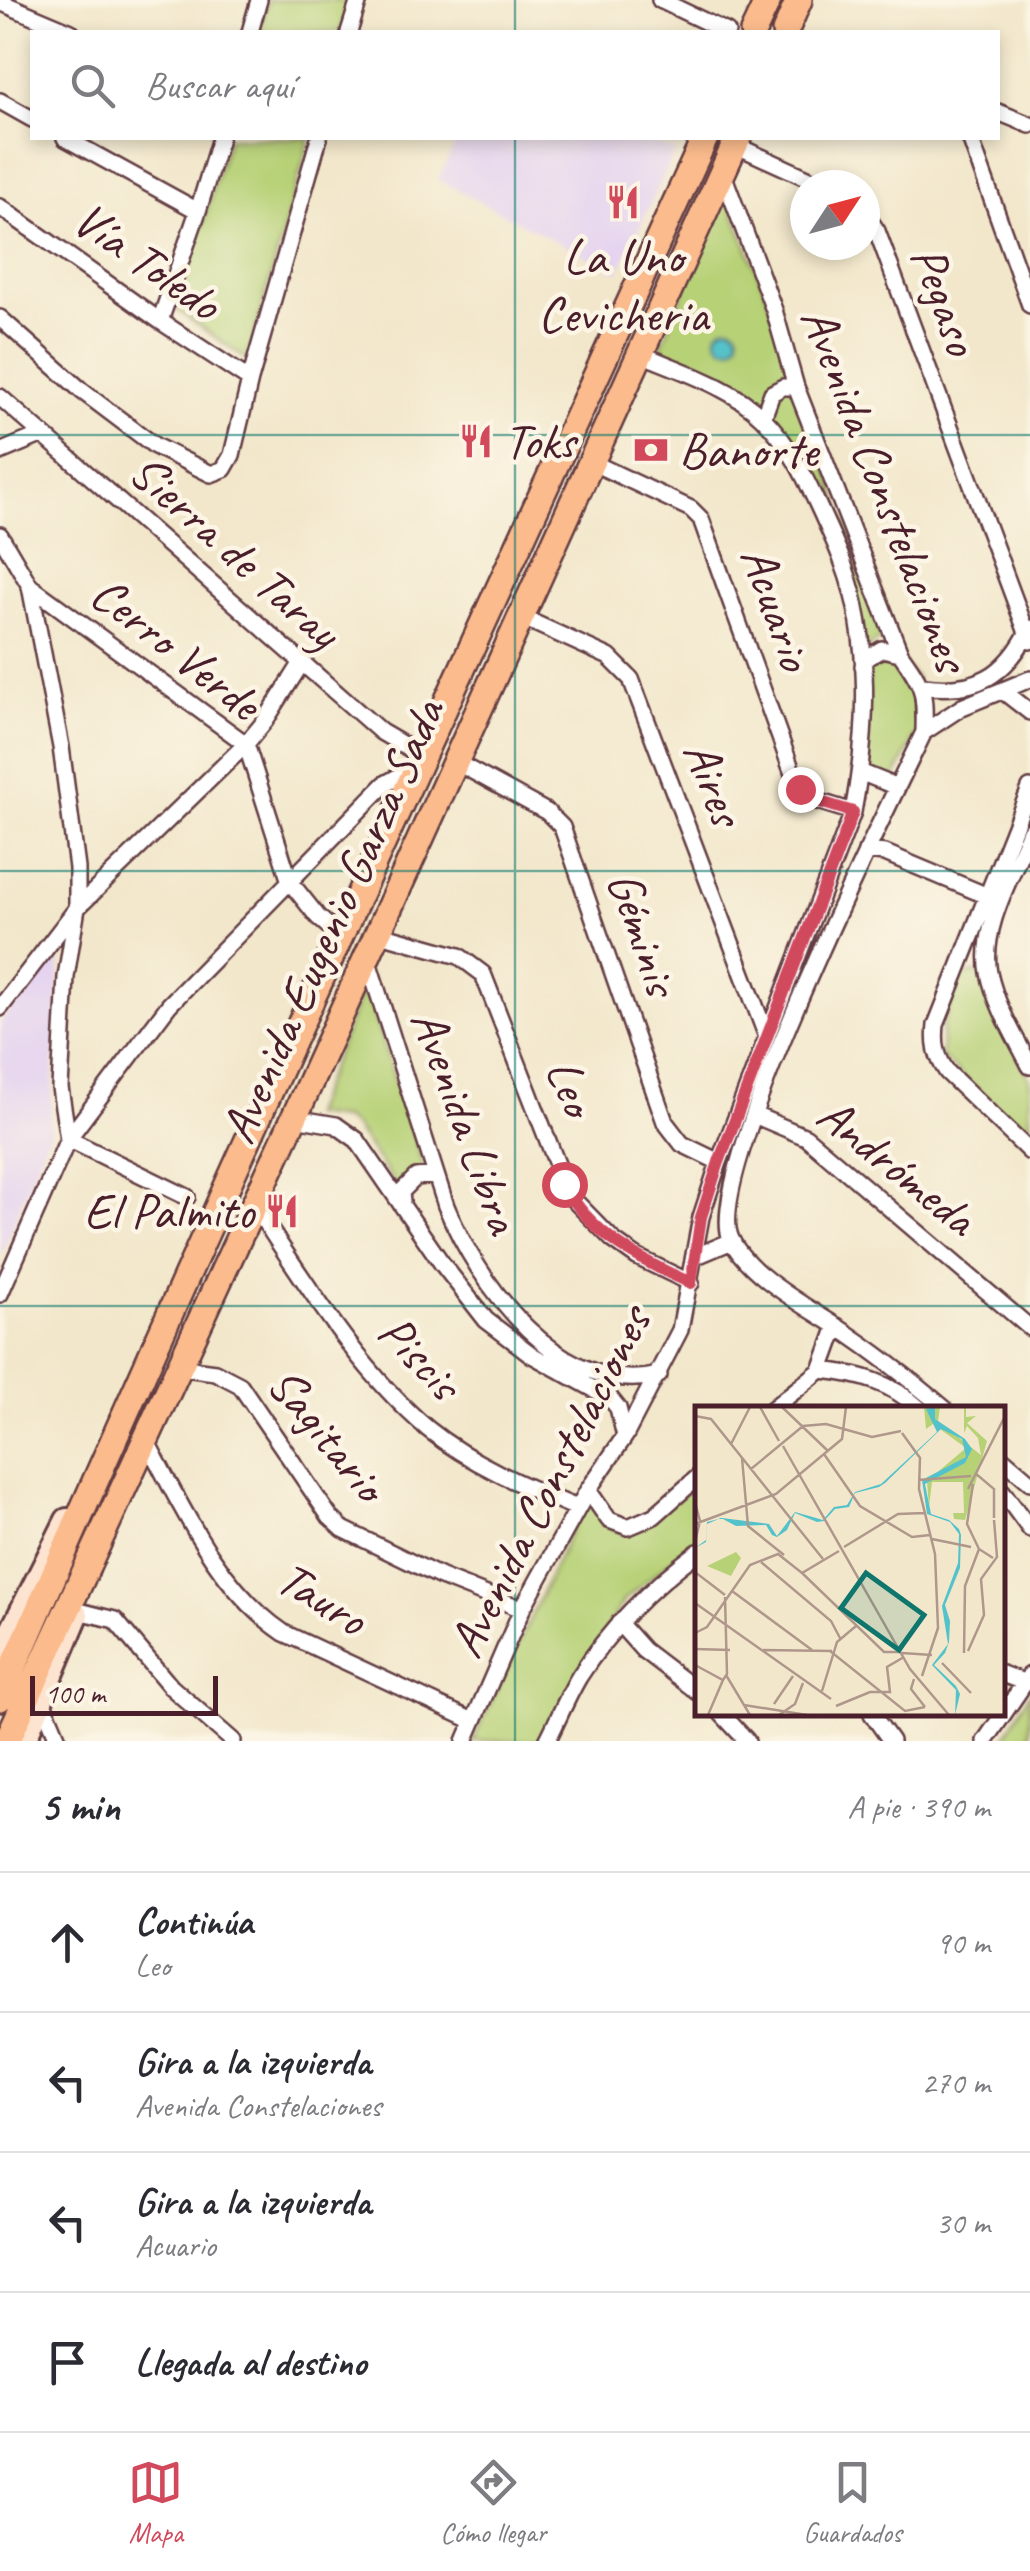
<!DOCTYPE html>
<html lang="es">
<head>
<meta charset="utf-8">
<style>
  body { margin:0; font-family:Caveat,sans-serif; background:#f7f7f7; color:#2b2b33 }
  .compass { position:absolute; left:790px; top:170px; width:90px; height:90px; border-radius:50%; background:#fff; box-shadow:0 5px 15px #0003; rotate:54deg }
  .scale { position:absolute; left:30px; bottom:25px; width:188px; box-sizing:border-box; padding-left:10px; border:5px solid #4a1f2b; border-top:0; font-size:28px; line-height:35px; white-space:nowrap; color:#4a1f2b; -webkit-text-stroke:8px #fcf5e5; paint-order:stroke }
  .stop { position:absolute; width:30px; height:30px; margin:-22px; border:8px solid #d1495b; border-radius:50%; background:#fff }
  .stop.end { background:#d1495b; border-color:#fff; box-shadow:0 2px 10px #0008 }
  .list { margin:0; padding:0; list-style:none }
  h2 { display:flex; justify-content:space-between; align-items:center; height:130px; margin:0; padding:0 40px; font-size:42px }
  h2 small { font-size:32px; font-weight:400; color:#7c7c81 }
  .list li { display:grid; grid-template-columns:65px 1fr auto; gap:30px; align-items:center; box-sizing:border-box; height:140px; padding:0 40px; border-top:2px solid #e1e1e2 }
  .list b { display:block; font-size:38px; white-space:nowrap }
  .list p { margin:0; font-size:32px; white-space:nowrap; color:#7c7c81 }
  .list em { font-size:32px; font-style:normal; color:#7c7c81 }
  .icon { flex:none; width:55px; height:55px; fill:none; stroke:currentColor; stroke-width:2; stroke-linecap:round; stroke-linejoin:round }
  .map { position:relative; flex:none; width:1030px; height:1741px; overflow:hidden }
  .search { position:absolute; background:#fff; box-shadow:0 5px 15px #0003; left:30px; right:30px; top:30px; height:110px; display:flex; align-items:center; gap:25px; box-sizing:border-box; padding:0 35px; border-radius:0px; color:#7c7c81; font-size:38px }
  .sheet { height:690px; background:#fff }
  nav { display:flex; justify-content:space-around; align-items:center; box-sizing:border-box; height:140px; border-top:2px solid #e1e1e2; background:#fff; font-size:28px; color:#7c7c81 }
  nav a { display:grid; justify-items:center; gap:5px }
  nav .on { color:#d1495b }
  .map>svg:first-child { display:block }
  .built { fill:#e5d3f0 }
  .green { fill:#b7d177; stroke:#807851; stroke-width:2.5 }
  .water { fill:#54c2ca; stroke:#4f707a; stroke-width:2.5 }
  .lines { fill:none; stroke-linecap:round; stroke-linejoin:round }
  .minor-casing { stroke:#633d43; stroke-width:20 }
  .secondary-casing { stroke:#633d43; stroke-width:28 }
  .trunk-casing { stroke:#633d43; stroke-width:30 }
  .minor { stroke:#fff; stroke-width:15 }
  .secondary { stroke:#fde4d1; stroke-width:22 }
  .trunk { stroke:#fbbb8c; stroke-width:25 }
  .route { stroke:#d1495b; stroke-width:12 }
  .grid { fill:none; stroke:#0f766e; stroke-width:2.5; stroke-opacity:0.55 }
  .labels { text-anchor:middle; dominant-baseline:central; stroke-width:9; stroke-linejoin:round; paint-order:stroke }
  .poi-label { font-size:50px; fill:#4a1f2b; stroke:#fcf5e5; text-anchor:start }
  .street-label { font-size:50px; fill:#4a1f2b; stroke:#fcf5e5 }
  .inset-road { fill:none; stroke:#af978b; stroke-width:2.5 }
  .view { fill:#0f766e; fill-opacity:0.15; stroke:#0f766e; stroke-width:5 }
  .inset-edge { fill:none; stroke:#4a1f2b; stroke-width:5 }
</style>
</head>
<body>
<div class="map">
<svg width="1030" height="1741" viewBox="0 0 1030 1741">
  <rect width="100%" height="100%" fill="#fcf5e5"/>
  <filter id="ink" filterUnits="userSpaceOnUse"><feTurbulence type="fractalNoise" baseFrequency=".01" numOctaves="2"/><feDisplacementMap in="SourceGraphic" scale="20" xChannelSelector="R" yChannelSelector="G"/><feConvolveMatrix kernelMatrix="1 2 1 2 8 2 1 2 1" color-interpolation-filters="sRGB"/></filter>
  <filter id="wash" filterUnits="userSpaceOnUse"><feTurbulence type="fractalNoise" baseFrequency=".0048" numOctaves="4" result="noise"/><feDisplacementMap in="SourceGraphic" scale="40" xChannelSelector="R" yChannelSelector="G"/><feGaussianBlur stdDeviation="2.25" result="paint"/><feColorMatrix in="noise" values="0 0 0 0 0 0 0 0 0 0 0 0 0 0 0 0 0 1.4 0 .05"/><feComposite in="paint" operator="in"/></filter>
  <g filter="url(#wash)">
    <rect width="100%" height="100%" fill="#f2e7cb"/>
    <path class="built" d="M458 138H643L675 152 618 273 438 180Z
      M61 939 50 1131 0 1258V1022Z"/>
    <path class="green" d="M268 0H350L340 32H259Z
      M228 138H310L247 360 177 310Z
      M725 191 772 308 886 640H878L865 650C846 560 831 470 762 404 757 398 752 391 746 387 727 373 683 359 660 349Z
      M887 651 915 677 921 725 893 781 864 767 867 664Z
      M982 972 993 1005 1030 1079V1137L941 1057 942 1026 961 975Z
      M366 992 425 1171 399 1190 354 1126 343 1119 311 1115 361 994Z
      M697 1484V1539L624 1600 542 1741H473L587 1496C598 1513 606 1530 627 1533Z
      M1030 1692V1741H1003Z"/>
    <path class="water" d="M717 337a11 11 0 1 1 22 0a11 11 0 1 1-22 0Z"/>
  </g>
  <g filter="url(#ink)">
    <g class="lines">
      <g class="minor-casing">
        <path id="minor" d="M660 0 727 32
          M0 2 71 32
          M250 32 259 0
          M349 32 359 0
          M0 101 32 119
          M998 112 1030 125
          M65 138 198 211
          M970 138 1030 305
          M735 145 823 185
          M722 171 774 310 796 387 900 653C924 687 925 690 924 732 888 807 702 1178 731 1239 747 1274 804 1305 836 1326 874 1351 910 1379 945 1409
          M0 207 160 321 250 380
          M865 213 877 231 1030 641
          M0 318 82 391 155 446 211 474 224 469 232 455 250 380 319 138
          M160 321 198 211 220 138
          M0 397 381 732 424 757
          M763 418 772 393 783 387H796
          M0 452 43 434
          M589 461 691 509 701 519 796 782 814 800 853 812
          M0 535 30 586 61 747 77 868V908L66 977 60 1088 68 1139 0 1294
          M30 586 246 744 290 882 318 917 342 938
          M519 616 609 657 631 679 767 1037
          M863 666 865 659 882 649 900 653
          M924 686C976 693 1006 676 1030 628
          M1003 691 1030 712
          M924 732 962 707 1030 679
          M454 761 547 812 562 827 665 1122 682 1144 719 1162
          M860 772 897 787
          M1030 788 936 1025C934 1044 936 1056 947 1072L1030 1152
          M1030 831C1014 873 980 927 989 973 996 1006 1015 1036 1030 1066
          M866 851 885 853 985 895
          M377 933 459 956 483 974 569 1195 613 1240 637 1257 691 1283
          M367 958 446 1206C478 1284 561 1399 659 1375
          M0 1008 77 908 246 744 265 721 301 664
          M754 1115 806 1137 1030 1328
          M294 1118 336 1125 357 1140 443 1265 486 1320 532 1355 610 1398 618 1408 625 1436
          M68 1139 169 1005 385 784 419 765
          M68 1139 187 1197
          M402 1201 401 1192 416 1177 435 1175
          M253 1204C305 1281 356 1368 428 1429 471 1464 526 1487 577 1508
          M694 1257 732 1241
          M177 1367 215 1372 240 1385 330 1517 343 1529 441 1577 522 1609
          M821 1370C860 1374 890 1382 920 1409
          M772 1409 821 1370 837 1326
          M146 1440C183 1509 218 1588 284 1633L473 1721
          M1002 1458 1030 1482
          M588 1490 609 1520 628 1527 654 1516 698 1477
          M1002 1491 1030 1529
          M79 1611 115 1620 171 1687 233 1741
          M619 1623 643 1650 698 1692
          M1002 1674 1026 1683
          M43 1703 59 1741
          M722 1714 747 1741
          M872 1714 891 1741
          M465 1741 522 1609 588 1490 625 1436 680 1330 701 1217 719 1162 853 812C868 732 872 640 843 563 837 546 829 530 822 514 806 479 790 444 762 417 730 386 681 371 641 354
          M547 1741C558 1720 567 1697 579 1677 610 1628 651 1587 698 1552
          M985 1741 1030 1675"/>
      </g>
      <g class="secondary-casing">
        <path id="secondary" d="M0 1654 67 1520
          M24 1741 77 1615"/>
      </g>
      <g class="trunk-casing">
        <path id="trunk" d="M753 32 768 0
          M785 32 799 0
          M0 1698C228 1175 468 657 705 138
          M7 1741 294 1118 738 138"/>
      </g>
      <use href="#minor" class="minor"/>
      <use href="#secondary" class="secondary"/>
      <use href="#trunk" class="trunk"/>
    </g>
  </g>
  <g class="lines" filter="url(#ink)">
    <path class="route" d="M564 1184C589 1234 643 1262 691 1283L701 1217 719 1162 853 812 814 800 800 789"/>
  </g>
  <path class="grid" d="M515 0V32M515 138V1741M0 435H1030M0 871H1030M0 1306H1030"/>
  <defs>
    <g id="restaurant-bare" transform="scale(2.7)"><path d="M-5-6h1v4h1v-4h1v4h1v-4h1v5L-1.5 .5V6h-2V.5L-5-1ZM5-6V6H3V1.5H1.5Q1.5-4 5-6Z" fill="#d1495b" stroke="#fcf5e5" stroke-width="2.5" paint-order="stroke"/></g>
    <g id="bank-bare" transform="scale(2.7)"><path d="M-6-4H6V4H-6ZM0-2.3a2.3 2.3 0 1 0 0 4.6a2.3 2.3 0 1 0 0-4.6Z" fill="#d1495b" stroke="#fcf5e5" stroke-width="2.5" paint-order="stroke"/></g>
  </defs>
  <g fill-rule="evenodd">
    <use href="#restaurant-bare" x="623" y="202"/>
    <use href="#restaurant-bare" x="476" y="441"/>
    <use href="#bank-bare" x="651" y="450"/>
    <use href="#restaurant-bare" x="282" y="1211"/>
  </g>
  <g class="labels">
    <g class="poi-label">
      <text x="623" y="256" text-anchor="middle">La Uno<tspan x="623" dy="58">Cevicheria</tspan></text>
      <text x="504" y="441">Toks</text>
      <text x="679" y="450">Banorte</text>
      <text x="254" y="1211" text-anchor="end">El Palmito</text>
    </g>
    <g class="street-label">
      <text transform="translate(147 261) rotate(35)">Vía Toledo</text>
      <text transform="translate(945 300) rotate(70)">Pegaso</text>
      <text transform="translate(885 489) rotate(69)">Avenida Constelaciones</text>
      <text transform="translate(235 551) rotate(42)">Sierra de Taray</text>
      <text transform="translate(777 608) rotate(71)">Acuario</text>
      <text transform="translate(176 648) rotate(38)">Cerro Verde</text>
      <text transform="translate(714 783) rotate(69)">Aires</text>
      <text transform="translate(332 921) rotate(-66)">Avenida Eugenio Garza Sada</text>
      <text transform="translate(643 933) rotate(71)">Géminis</text>
      <text transform="translate(571 1087) rotate(69)">Leo</text>
      <text transform="translate(466 1121) rotate(70)">Avenida Libra</text>
      <text transform="translate(897 1166) rotate(39)">Andrómeda</text>
      <text transform="translate(420 1357) rotate(47)">Piscis</text>
      <text transform="translate(327 1434) rotate(51)">Sagitario</text>
      <text transform="translate(549 1482) rotate(-63)">Avenida Constelaciones</text>
      <text transform="translate(322 1598) rotate(32)">Tauro</text>
    </g>
  </g>
  <g transform="translate(695 1406)">
    <rect width="310" height="310" fill="#f2e7cb"/>
    <path d="M229 1H245L243 15 286 49 283 32 272 20 269 27V1H271V11L281 10 272 17 292 35 270 114 259 113 258 107H269L268 76H237L234 101 232 75 271 42 238 18 231 23ZM41 146 46 152 36 170 12 160Z" fill="#b7d177"/>
    <path d="M240 1V13L270 33 277 43 270 57 230 78 236 108 254 114 264 123 266 129 265 162 250 199 255 215 254 236 250 247 239 259 261 280 265 288 260 309 261 284 237 259 253 238 247 200 263 157 264 128 255 116 232 108 227 74 271 51 267 33 246 23 190 77 184 81 160 87 154 101 140 103 129 115 122 116 100 107 92 124 82 131 77 129 71 119 41 120 26 112 12 118 11 136 0 142 11 134 12 116 27 112 74 118 82 130 100 106 128 114 139 101 152 99 160 86 186 78 242 26 231 3Z" fill="#54c2ca"/>
    <path class="inset-road" d="M65 1 84 35M87 1 133 45M0 10 16 13 128 153M207 27 225 52 224 83 240 148 243 222 227 270M36 38 55 1M88 40 215 263 254 309M129 48 165 100 217 131 235 129M47 52 53 120 89 149M56 63 108 20 131 18 177 31 206 25M280 67 299 83V112M223 74 276 70M278 78 272 118 284 143 298 152M273 83 310 10M0 96 5 115 0 136M0 118 81 88 147 33 151 1M237 133 276 141M149 141 203 108 230 107M66 156 136 215 145 232M0 166 30 189M106 166 189 246H204M37 185 117 244M0 197 136 293M0 227 12 221 55 159 83 148 107 167 144 145M0 243 35 244M68 244 137 245M135 245 210 305 230 301M273 245 289 209 286 173 302 151 299 114M207 247 237 249M269 247 270 180 284 143M247 257 276 287M0 259 28 274 32 268 30 191M31 269 55 309M219 273 216 283 230 301M127 285 142 236 161 220M79 298 98 270M49 299 112 309M141 300 175 286H195L192 261 209 251M13 309 28 274M84 309 100 298 108 277"/>
    <path class="view" d="M171 167 229 209 204 244 146 202Z"/>
    <rect width="310" height="310" class="inset-edge"/>
  </g>
</svg>
<svg class="compass" viewBox="-18 -18 36 36"><path d="M0-13l5 13h-10z" fill="#e53935"/><path d="M0 13l5-13h-10z" fill="#7c7c81"/></svg>
<div class="scale">100 m</div>
<div class="stop" style="left:564px;top:1184px"></div>
<div class="stop end" style="left:800px;top:789px"></div>
<div class="search"><svg class="icon" aria-label="search" viewBox="0 0 24 24"><circle cx="10" cy="10" r="6"/><path d="M15 15l6 6"/></svg>Buscar aquí</div>
</div>
<section class="sheet">
<h2>5 min<small>A pie · 390 m</small></h2>
<ul class="list">
<li><svg class="icon" aria-label="ahead" viewBox="0 0 24 24"><path d="M12 20V5M6 11l6-6 6 6"/></svg><div><b>Continúa</b><p>Leo</p></div><em>90 m</em></li>
<li><svg class="icon" aria-label="left" viewBox="0 0 24 24"><path d="M17 20v-9H6M10 6l-5 5 5 5"/></svg><div><b>Gira a la izquierda</b><p>Avenida Constelaciones</p></div><em>270 m</em></li>
<li><svg class="icon" aria-label="left" viewBox="0 0 24 24"><path d="M17 20v-9H6M10 6l-5 5 5 5"/></svg><div><b>Gira a la izquierda</b><p>Acuario</p></div><em>30 m</em></li>
<li><svg class="icon" aria-label="arrive" viewBox="0 0 24 24"><path d="M6 21V4h12l-3 4 3 4H6"/></svg><div><b>Llegada al destino</b></div></li>
</ul>
</section>
<nav>
<a class="on"><svg class="icon" aria-label="map" viewBox="0 0 24 24"><path d="M3 6l6-2 6 2 6-2v14l-6 2-6-2-6 2zM9 4v14M15 6v14"/></svg>Mapa</a>
<a><svg class="icon" aria-label="directions" viewBox="0 0 24 24"><path d="M12 3l9 9-9 9-9-9zM9 14v-3h6M13 9l2 2-2 2"/></svg>Cómo llegar</a>
<a><svg class="icon" aria-label="saved" viewBox="0 0 24 24"><path d="M7 4h10v16l-5-4-5 4z"/></svg>Guardados</a>
</nav>
</body>
</html>
